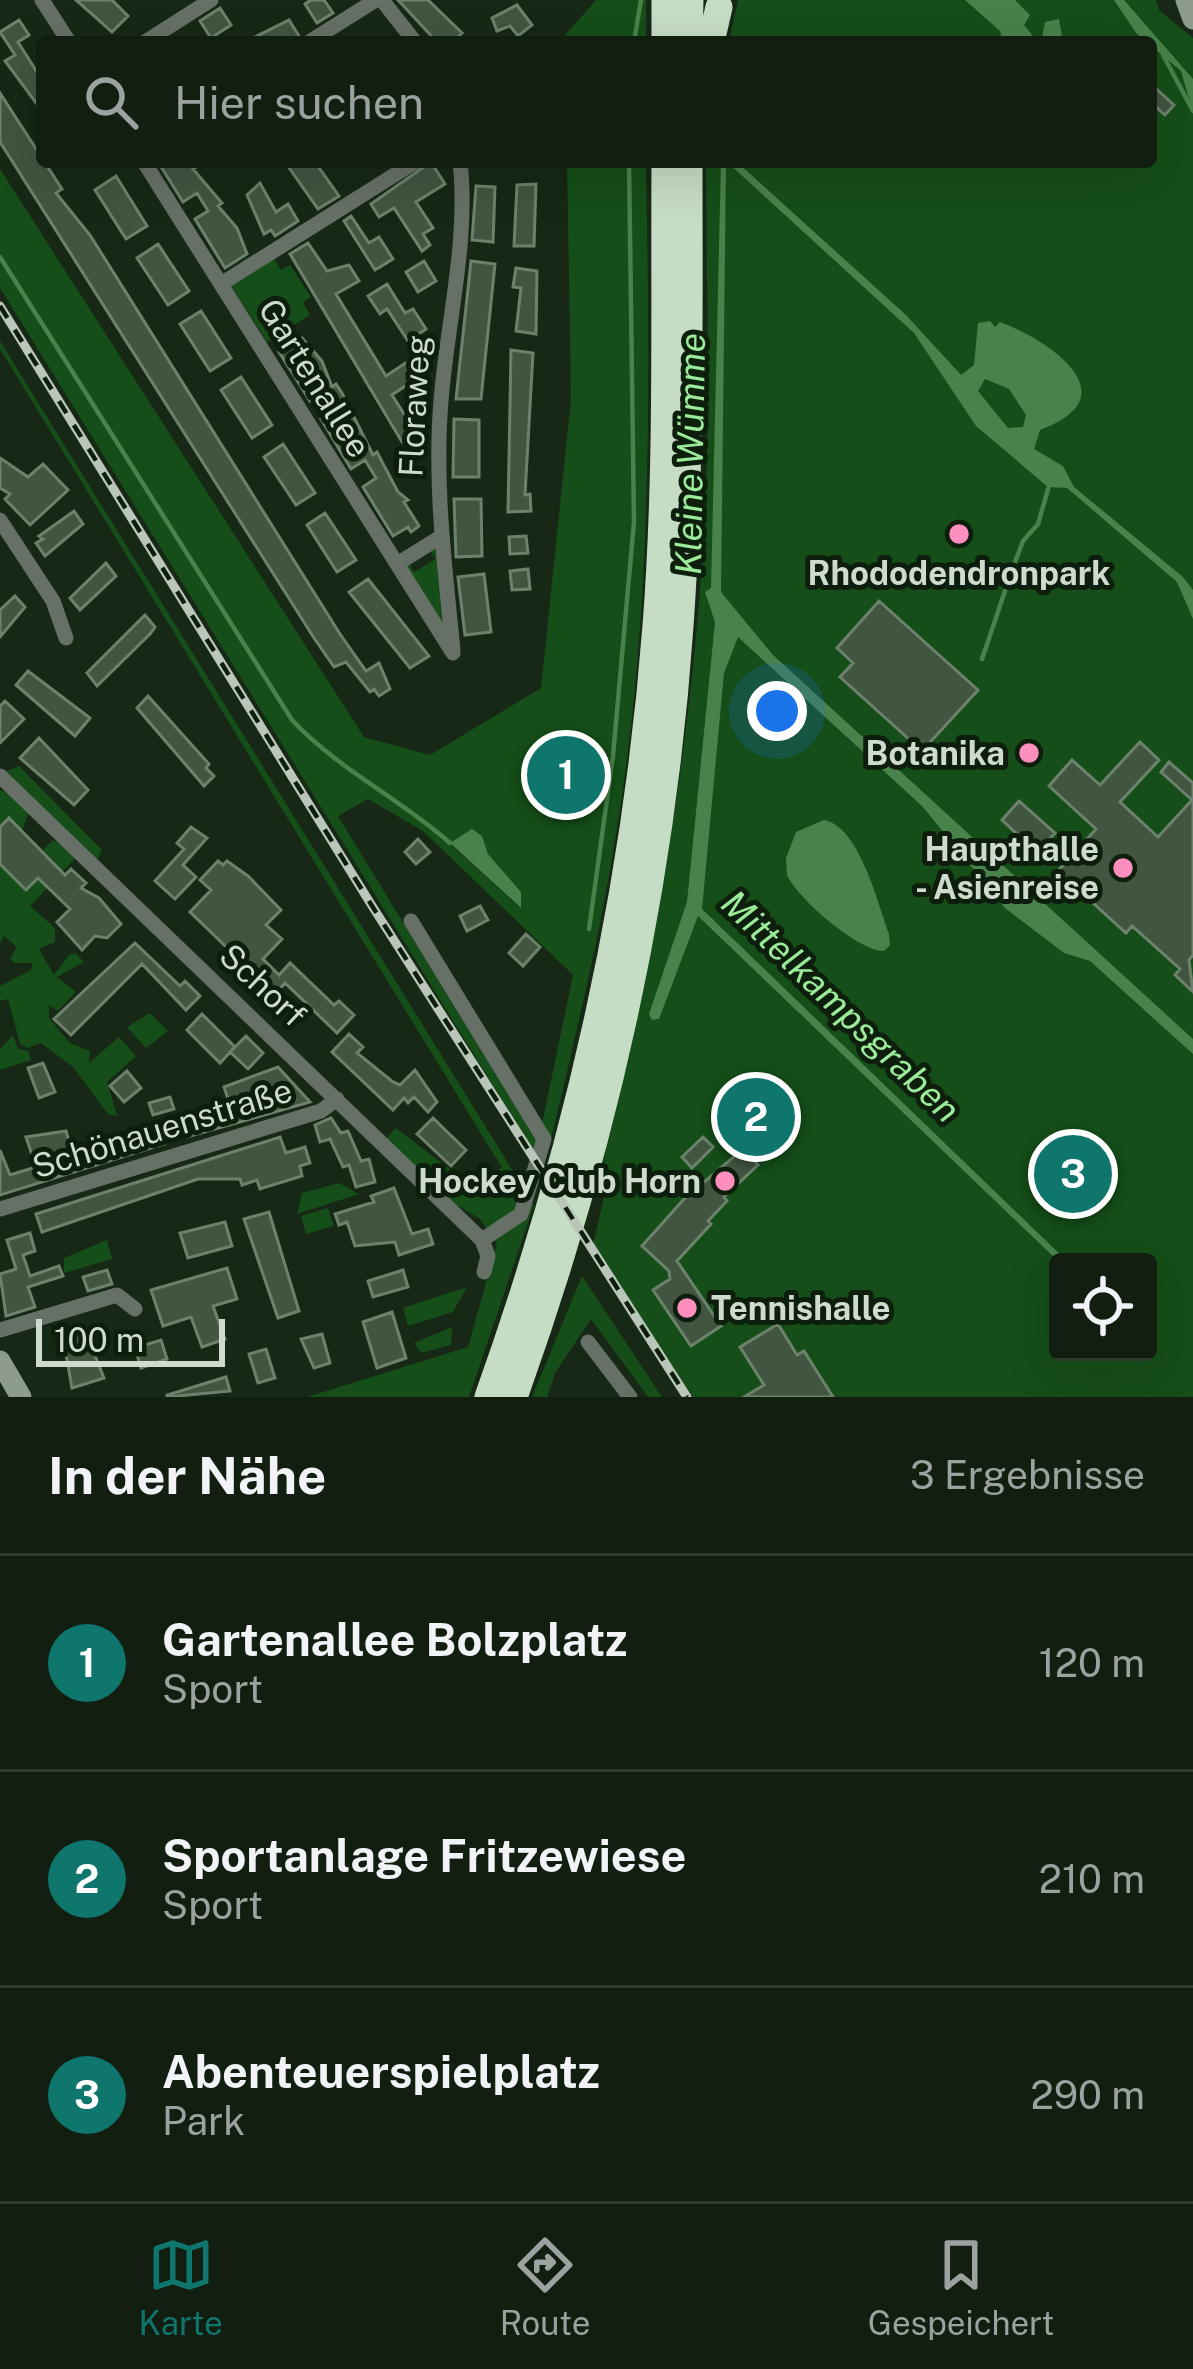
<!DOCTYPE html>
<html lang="de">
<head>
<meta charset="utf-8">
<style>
  body { margin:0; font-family:"Public Sans",sans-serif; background:#1a2719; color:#f1f3f6 }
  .controls { position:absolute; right:36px; bottom:36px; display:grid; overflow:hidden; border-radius:12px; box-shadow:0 12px 48px #0002 }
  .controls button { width:108px; height:108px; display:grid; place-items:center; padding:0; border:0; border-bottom:3px solid #303c30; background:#111e10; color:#f1f3f6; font:60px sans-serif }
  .scale { position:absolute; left:36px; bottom:30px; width:189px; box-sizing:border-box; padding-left:12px; border:6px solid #d0dbcf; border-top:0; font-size:33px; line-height:42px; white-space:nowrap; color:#d0dbcf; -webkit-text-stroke:9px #0d1e0d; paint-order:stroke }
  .you { position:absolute; left:777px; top:711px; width:42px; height:42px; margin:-30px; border:9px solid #fff; border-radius:50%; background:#1a73e8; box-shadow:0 0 0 18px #1a73e833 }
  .badge { display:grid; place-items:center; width:78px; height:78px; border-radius:50%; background:#0f766e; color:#fff; font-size:39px; font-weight:700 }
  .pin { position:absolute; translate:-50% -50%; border:6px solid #fff; box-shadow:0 3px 12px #0006 }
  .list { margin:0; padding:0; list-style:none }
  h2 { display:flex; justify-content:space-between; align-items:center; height:156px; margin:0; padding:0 48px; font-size:51px }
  h2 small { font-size:39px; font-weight:400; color:#9ca29f }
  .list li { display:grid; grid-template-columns:78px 1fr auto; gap:36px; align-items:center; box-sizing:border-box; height:216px; padding:0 48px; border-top:3px solid #303c30 }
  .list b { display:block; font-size:45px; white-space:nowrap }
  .list p { margin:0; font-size:39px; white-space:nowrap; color:#9ca29f }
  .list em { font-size:39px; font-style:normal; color:#9ca29f }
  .icon { flex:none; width:66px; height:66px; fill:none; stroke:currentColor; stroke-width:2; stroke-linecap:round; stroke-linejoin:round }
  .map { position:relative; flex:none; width:1193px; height:1397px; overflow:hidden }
  .search { position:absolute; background:#111e10; box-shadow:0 12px 48px #0002; left:36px; right:36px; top:36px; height:132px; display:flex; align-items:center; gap:30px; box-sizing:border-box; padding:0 42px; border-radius:12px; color:#9ca29f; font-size:45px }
  .sheet { height:804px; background:#111e10 }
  nav { display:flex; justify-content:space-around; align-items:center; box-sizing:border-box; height:168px; border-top:3px solid #303c30; background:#111e10; font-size:33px; color:#9ca29f }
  nav a { display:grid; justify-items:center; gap:6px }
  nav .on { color:#0f766e }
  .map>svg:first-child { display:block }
  .green { fill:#154e18; fill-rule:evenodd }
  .water { fill:#49824a; fill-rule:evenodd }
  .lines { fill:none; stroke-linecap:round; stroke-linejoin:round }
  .stream { stroke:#49824a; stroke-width:4.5 }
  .building { fill:#425541; stroke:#6d826c; stroke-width:3 }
  .street { stroke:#677066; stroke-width:15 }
  .secondary { stroke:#8d9c8d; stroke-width:21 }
  .highway { stroke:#c6ddc5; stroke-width:27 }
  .rail-casing { stroke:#bac6b9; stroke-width:9 }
  .rail { stroke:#0d1e0d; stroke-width:4.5; stroke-dasharray:14; stroke-linecap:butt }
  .poi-dot { fill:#fe8ebd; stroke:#0d1e0d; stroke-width:4.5 }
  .labels { text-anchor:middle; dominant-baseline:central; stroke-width:10; stroke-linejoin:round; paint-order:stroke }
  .street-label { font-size:33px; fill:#d0dbcf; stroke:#0d1e0d }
  .poi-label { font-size:33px; font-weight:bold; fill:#d0dbcf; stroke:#0d1e0d; text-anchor:end }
  .water-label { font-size:36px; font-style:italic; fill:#9aea99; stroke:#0d1e0d }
</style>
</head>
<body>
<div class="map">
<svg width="1193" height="1397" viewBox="0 0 1193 1397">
  <rect width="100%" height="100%" fill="#172816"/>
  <path class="green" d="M596 0H646V42H559Z
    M738 0H1156L1159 10 1193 38V1397H693L593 1245 604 1197 599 1178C657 950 698 717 706 480 710 374 706 268 706 162H1151V42H729ZM1058 1262H1148V1352H1058Z
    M567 162H646C650 384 653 608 617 828 599 943 571 1055 544 1168L0 288V169L364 737 430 755 541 688 571 399ZM368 799 423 831 573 975 538 1143 338 816ZM482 836 488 854 521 892 519 907 450 844Z
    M273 257 281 270 290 265 311 297 303 302 310 315 267 342 230 284Z
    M0 341 534 1205 469 1397H307L468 1347 497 1243 480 1219 450 1201 385 1140 396 1128 465 1181 502 1168 0 349Z
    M437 547 449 634 406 568 409 564 414 572 435 559 431 551Z
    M19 766 102 850 97 861 5 772Z
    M0 790 20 798 80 853 30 906 55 928V942L39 949 54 975 69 955 76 953 84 962 57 977 76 992 58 1011 49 1005V1018L70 1043 90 1051 89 1063 119 1037 136 1056 107 1082 117 1116 108 1114 73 1067 41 1043 28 1048 20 1044 8 999 0 1001V986L31 970 33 963H14L10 958 17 947 4 936 0 943V864L26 890 55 862 43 850 53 840 61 845 28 813 22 831 9 819 0 827Z
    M150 1013 168 1031 146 1048 127 1027Z
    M13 1035 18 1049 28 1051 31 1060 0 1070V1049Z
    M339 1183 359 1194 297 1214 302 1193Z
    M328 1208 334 1226 306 1234 301 1216Z
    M107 1240 112 1259 64 1273V1258Z
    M582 1276 662 1397H648L591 1319 555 1373 547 1397H532Z
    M467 1287 453 1312 408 1326 403 1308Z
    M452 1327 451 1345 421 1353 414 1343Z"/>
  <path class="water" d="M965 0H1015L1030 15 1024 25 1036 40 1042 38 1045 22 1059 19 1063 42H1003L1000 31Z
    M1114 0H1124L1193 79V113L1181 71 1136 33Z
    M721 162H726L721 592 772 654 1193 1039V1054L1090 961 1064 953 1005 908 923 807 738 637 724 673 702 909 1068 1262H1059L698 916 659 1019 652 1020 649 1014 687 902 715 622 705 592 711 588Z
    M727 162H737L906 315 961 375 974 365 978 323 990 321 995 327 1000 322C1053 342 1130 397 1040 430L1034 449 1063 466 1074 487 1183 577 1193 590V619L1177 582 1067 488 1048 487 976 426 914 333ZM985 379 1009 389 1026 415 1023 427 1008 428 978 391Z
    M824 820C859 826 877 901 889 934L890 945 884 951C858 951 798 899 787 875L786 858 796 832Z
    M472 829 482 836 488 854 521 892V908L450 843Z"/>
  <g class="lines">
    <path class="stream" d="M634 42 641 0
      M1163 55 1193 111
      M0 257 292 720C339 770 399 798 450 843
      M1009 578 1023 541 1038 524 1049 486
      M982 659 1005 591
      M589 929 613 756 634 522 629 162"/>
  </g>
  <path class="building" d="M76 0H112L128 16 112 32Z
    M311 0H324L333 13 317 23 305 4Z
    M398 0H428L462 33 453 42H437Z
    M517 5 532 25 518 36 510 26 497 31 492 18Z
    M220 8 231 25 211 38 200 21Z
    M19 20 29 35 18 42 42 80V111L5 61 15 55 0 32Z
    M289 20 299 36 293 42H245Z
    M1151 84 1174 105 1165 115 1151 103Z
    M0 93 62 189 56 193 90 235 340 634 366 671 379 663 390 689 379 696 374 689 370 692 346 662 334 667 314 638 0 142Z
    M158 162H204L193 169 222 203 218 206 237 228 247 254 225 268 195 219 208 211 197 193 183 202Z
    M285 162H315L339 196 318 209Z
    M431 162 445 184 416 202 433 228 423 234 430 245 422 251 394 208 379 217 371 204Z
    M116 176 147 226 126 239 95 190Z
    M260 183 276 212 288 204 298 221 275 236 271 230 264 234 247 195Z
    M536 184 534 246H514L517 185Z
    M476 186 495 187 493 242 472 240Z
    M351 216 369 243 379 237 393 259 375 270 344 221Z
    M308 243 327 271 349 265 359 281 336 294 386 376 416 356 426 372 392 395 416 433 402 442 290 254Z
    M158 244 189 291 168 305 137 258Z
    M424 261 436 281 418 292 406 272Z
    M471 261 495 264 481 399H456Z
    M516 268 537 271 536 334 516 331 521 288 513 287Z
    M387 284 405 313 413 309 426 329 408 341 387 309 380 314 368 296Z
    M201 311 231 358 210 371 180 324Z
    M302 338 322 361 332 387 336 384 342 393 373 455 377 452 398 492 408 500 404 502 419 526 411 532 408 527 393 536 363 487 376 478 365 460 351 469 321 419 335 410 324 393 310 401 279 352Z
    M511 350 533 353 525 495 530 494 531 511 508 512Z
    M241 377 272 425 252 438 221 390Z
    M454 419 479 420V477H453Z
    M283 444 315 493 296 505 264 457Z
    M0 458 28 477 43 464 68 490 30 525 5 499 10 494 0 488Z
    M454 499H481L482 556 456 557Z
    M74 511 83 524 45 556 36 543 43 539 39 536Z
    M325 513 356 560 337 572 307 525Z
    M526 536 528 553 510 554 509 537Z
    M106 563 116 576 80 610 70 598Z
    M528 569 530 589 512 590 510 571Z
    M484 574 491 632 465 635 458 577Z
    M368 579 429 656 410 668 349 592Z
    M15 596 25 607 0 637V610Z
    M879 601 978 690 922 751 840 677 853 663 837 648Z
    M145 615 155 627 150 634 97 686 87 673Z
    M28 671 90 718 75 736 16 685Z
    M148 696 209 764 206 768 214 776 204 786 137 708Z
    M5 701 24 719 0 743V706Z
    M39 738 88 790 74 805 20 758Z
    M1140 742 1159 760 1120 802 1158 837 1192 800 1161 772 1169 762 1193 783V955L1189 960 1193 992 1175 975 1180 969 1132 926 1126 933 1058 871 1096 829 1049 786 1072 760 1100 785Z
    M1019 801 1055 833 1037 853 1002 820Z
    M9 818 65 875 71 869 86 883 81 888 99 898 121 924 107 938 95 936 82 950 57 922 70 909 38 878 26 890 0 864V827Z
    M191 827 207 838 183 865 196 877 175 899 155 881 184 849 177 843Z
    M418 839 430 852 416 864 405 852Z
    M218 861 223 865 227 861 248 876 281 910 266 925 282 939 263 959 279 975 290 963 334 1005 339 1001 354 1015 337 1033 285 983 275 994 190 912 211 890 200 880Z
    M480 906 488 920 467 931 460 916Z
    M526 934 540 947 523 966 509 953Z
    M135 943 180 986 185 981 200 996 186 1010 142 964 71 1035 54 1019Z
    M202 1014 235 1047 220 1063 187 1030Z
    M349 1034 363 1047 357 1053 393 1082 400 1085 415 1070 437 1102 428 1112 414 1097 408 1103 404 1098 393 1110 332 1052Z
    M246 1036 263 1053 248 1069 230 1052Z
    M43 1063 55 1092 39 1098 28 1068Z
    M278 1067 310 1102 187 1137 182 1120 230 1105 224 1087Z
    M127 1071 141 1088 124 1102 110 1086Z
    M170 1097 174 1109 153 1115 149 1103Z
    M331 1118 341 1133 348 1131 361 1161 369 1159 375 1182 356 1187 349 1165 343 1167 330 1139 320 1142 315 1125Z
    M433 1118 466 1150 451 1166 417 1134Z
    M159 1129 164 1144 0 1195V1150L10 1175 36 1167 26 1137 66 1131 73 1155Z
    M280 1137 286 1153 305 1147 310 1163 300 1166 302 1176 260 1189 257 1180 242 1185 240 1179H198L42 1232 36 1214Z
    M703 1137 713 1147 692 1168 682 1157Z
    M743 1149 758 1165 724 1197 727 1201 708 1221 711 1224 677 1261 721 1326 691 1346 653 1290 670 1279 669 1271 642 1246 684 1199Z
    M394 1188 412 1234 428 1229 433 1244 399 1255 395 1242 355 1246 347 1222 339 1225 335 1214 374 1202 371 1196Z
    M269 1212 299 1311 278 1318 244 1219Z
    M225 1222 232 1246 188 1258 180 1233Z
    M30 1233 35 1251 23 1255 30 1276 59 1266 63 1276 28 1287 35 1307 6 1316 0 1274 16 1269 7 1240Z
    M227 1268 237 1299 213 1306 225 1339 202 1347 191 1317 163 1326 151 1290Z
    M107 1270 112 1284 88 1291 83 1277Z
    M403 1270 408 1287 373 1297 368 1281Z
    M392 1312 406 1358 377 1368 363 1322Z
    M778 1324 797 1355 804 1351 833 1397H744L764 1385 740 1347Z
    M85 1331 104 1378 72 1388 63 1337Z
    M322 1334 330 1363 314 1368 301 1339Z
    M161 1340 167 1359 141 1368 135 1348Z
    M266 1349 275 1378 258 1383 249 1354Z
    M226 1377 230 1391 167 1397V1395Z"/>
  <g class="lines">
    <path class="street" d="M42 0 69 42
      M382 0 415 42
      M145 42 211 0
      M309 42 376 0
      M144 162 453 653
      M221 284 415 162
      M0 520 53 601 66 638
      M397 564 442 536
      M453 650C445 568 434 484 441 401 447 323 469 240 460 162
      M0 776 482 1240 488 1256 484 1272
      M411 921 544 1139 521 1214 482 1240
      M0 1209 321 1111 337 1099
      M0 1330 117 1295 135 1309
      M588 1342 630 1397"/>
    <path class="secondary" d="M1186 0 1193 19
      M0 1361 21 1397"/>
    <path class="highway" d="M665 42V0
      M689 42 690 0
      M711 42 719 7
      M488 1397C577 1149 636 889 656 626 668 472 664 316 665 162
      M514 1397C603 1150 662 889 680 626 691 472 689 317 689 162"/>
    <g class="rail-casing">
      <path id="rail" d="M0 306 374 909 687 1397"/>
    </g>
    <use href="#rail" class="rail"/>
  </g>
  <g class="poi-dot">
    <circle cx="959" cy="534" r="12"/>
    <circle cx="1029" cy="753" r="12"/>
    <circle cx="1123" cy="868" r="12"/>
    <circle cx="725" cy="1181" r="12"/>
    <circle cx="687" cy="1308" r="12"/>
  </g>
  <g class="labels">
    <g class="street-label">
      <text transform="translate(315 378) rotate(58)">Gartenallee</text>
      <text transform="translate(414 406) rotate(-87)">Floraweg</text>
      <text transform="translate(263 985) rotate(43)">Schorf</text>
      <text transform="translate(162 1128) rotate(-17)">Schönauenstraße</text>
    </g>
    <g class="poi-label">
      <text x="959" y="573" text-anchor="middle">Rhododendronpark</text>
      <text x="1005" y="753">Botanika</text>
      <text x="1099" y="849">Haupthalle<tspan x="1099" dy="38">- Asienreise</tspan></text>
      <text x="701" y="1181">Hockey Club Horn</text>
      <text x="711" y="1308" text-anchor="start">Tennishalle</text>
    </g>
    <g class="water-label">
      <text transform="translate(690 454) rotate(-89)">Kleine Wümme</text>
      <text transform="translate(841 1006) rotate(44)">Mittelkampsgraben</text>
    </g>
  </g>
</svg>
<div class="controls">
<button><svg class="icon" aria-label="locate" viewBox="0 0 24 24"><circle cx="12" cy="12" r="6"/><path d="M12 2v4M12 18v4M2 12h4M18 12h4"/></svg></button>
</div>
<div class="scale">100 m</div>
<div class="you"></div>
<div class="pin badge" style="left:566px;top:775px">1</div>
<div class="pin badge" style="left:756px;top:1117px">2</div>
<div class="pin badge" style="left:1073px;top:1174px">3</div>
<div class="search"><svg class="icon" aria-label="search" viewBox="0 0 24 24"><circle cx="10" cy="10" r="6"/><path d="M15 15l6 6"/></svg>Hier suchen</div>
</div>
<section class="sheet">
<h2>In der Nähe<small>3 Ergebnisse</small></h2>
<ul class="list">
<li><span class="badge">1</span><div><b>Gartenallee Bolzplatz</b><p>Sport</p></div><em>120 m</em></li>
<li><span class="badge">2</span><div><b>Sportanlage Fritzewiese</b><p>Sport</p></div><em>210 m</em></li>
<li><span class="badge">3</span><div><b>Abenteuerspielplatz</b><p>Park</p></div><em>290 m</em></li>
</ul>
</section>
<nav>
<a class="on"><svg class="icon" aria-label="map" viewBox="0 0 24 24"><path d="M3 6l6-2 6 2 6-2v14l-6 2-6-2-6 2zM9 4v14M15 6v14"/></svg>Karte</a>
<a><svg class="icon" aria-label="directions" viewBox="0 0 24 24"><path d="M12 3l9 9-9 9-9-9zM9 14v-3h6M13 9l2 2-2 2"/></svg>Route</a>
<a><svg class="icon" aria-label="saved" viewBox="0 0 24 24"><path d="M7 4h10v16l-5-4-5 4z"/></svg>Gespeichert</a>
</nav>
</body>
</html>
